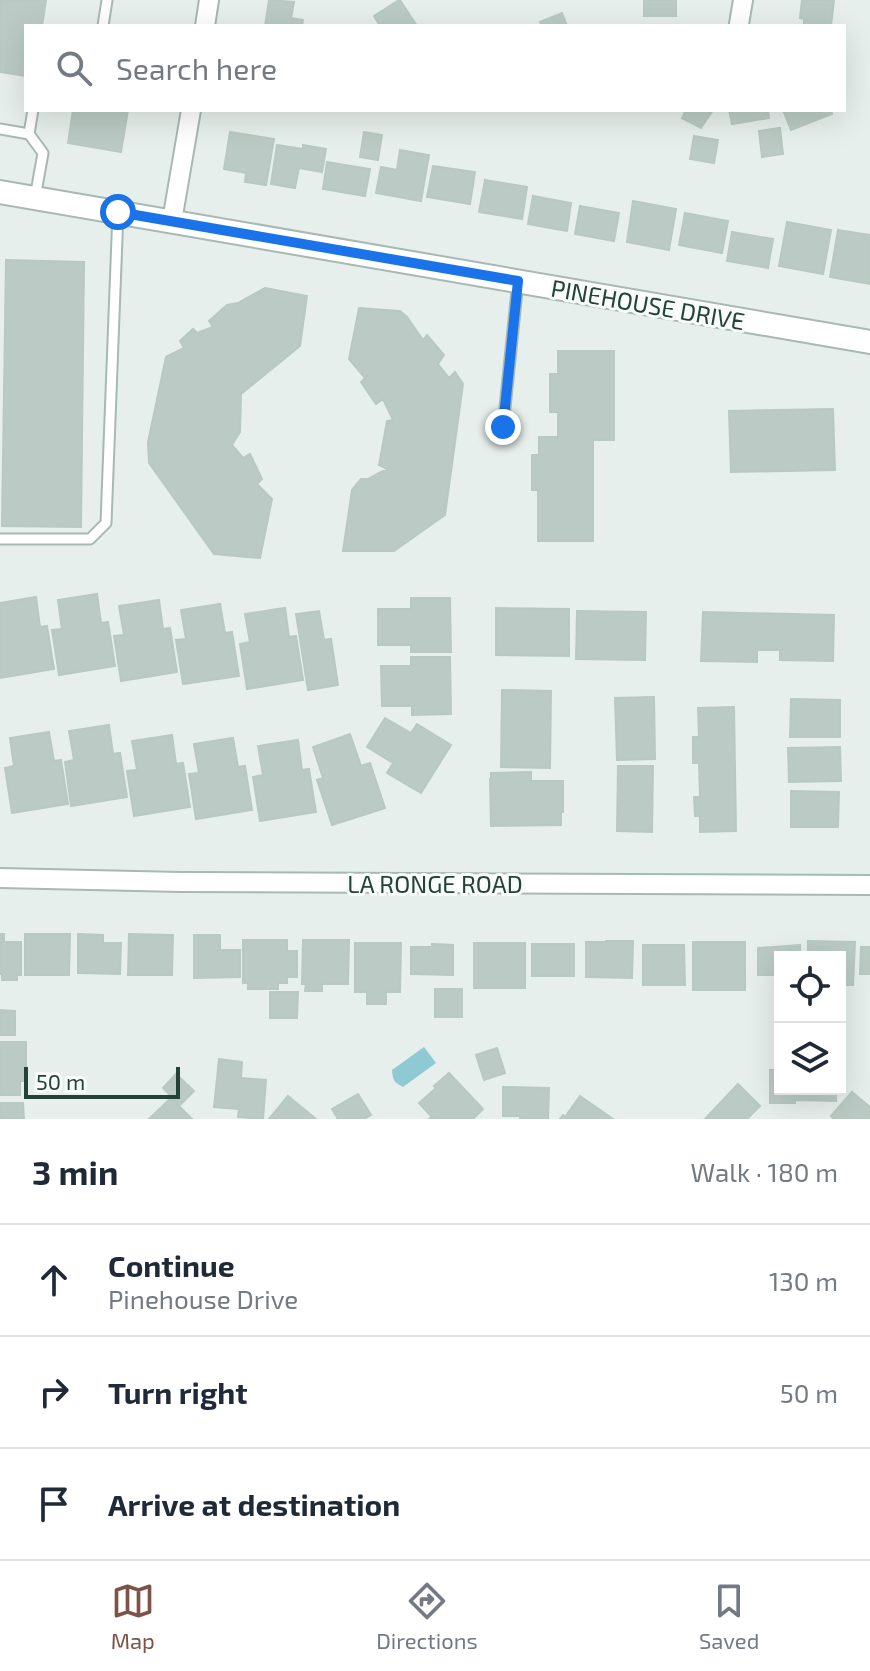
<!DOCTYPE html>
<html lang="en">
<head>
<meta charset="utf-8">
<style>
  body { margin:0; font-family:"Exo 2",sans-serif; background:#f2f2f3; color:#1f2937 }
  .controls { position:absolute; right:24px; bottom:24px; display:grid; overflow:hidden; border-radius:0px; box-shadow:0 8px 32px #0002 }
  .controls button { width:72px; height:72px; display:grid; place-items:center; padding:0; border:0; border-bottom:2px solid #e0e1e3; background:#fff; color:#1f2937; font:40px sans-serif }
  .scale { position:absolute; left:24px; bottom:20px; width:156px; box-sizing:border-box; padding-left:8px; border:4px solid #24423a; border-top:0; font-size:22px; line-height:28px; white-space:nowrap; color:#24423a; -webkit-text-stroke:6px #f7fbf9; paint-order:stroke }
  .stop { position:absolute; width:24px; height:24px; margin:-18px; border:6px solid #1a73e8; border-radius:50%; background:#fff }
  .stop.end { background:#1a73e8; border-color:#fff; box-shadow:0 2px 8px #0008 }
  .list { margin:0; padding:0; list-style:none }
  h2 { display:flex; justify-content:space-between; align-items:center; height:104px; margin:0; padding:0 32px; font-size:34px }
  h2 small { font-size:26px; font-weight:400; color:#747a83 }
  .list li { display:grid; grid-template-columns:52px 1fr auto; gap:24px; align-items:center; box-sizing:border-box; height:112px; padding:0 32px; border-top:2px solid #e0e1e3 }
  .list b { display:block; font-size:30px; white-space:nowrap }
  .list p { margin:0; font-size:26px; white-space:nowrap; color:#747a83 }
  .list em { font-size:26px; font-style:normal; color:#747a83 }
  .icon { flex:none; width:44px; height:44px; fill:none; stroke:currentColor; stroke-width:2; stroke-linecap:round; stroke-linejoin:round }
  .map { position:relative; flex:none; width:870px; height:1119px; overflow:hidden }
  .search { position:absolute; background:#fff; box-shadow:0 8px 32px #0002; left:24px; right:24px; top:24px; height:88px; display:flex; align-items:center; gap:20px; box-sizing:border-box; padding:0 28px; border-radius:0px; color:#747a83; font-size:30px }
  .sheet { height:440px; background:#fff }
  nav { display:flex; justify-content:space-around; align-items:center; box-sizing:border-box; height:112px; border-top:2px solid #e0e1e3; background:#fff; font-size:22px; color:#747a83 }
  nav a { display:grid; justify-items:center; gap:4px }
  nav .on { color:#7f5249 }
  .map>svg:first-child { display:block }
  .water { fill:#8ec9d4 }
  .building { fill:#bbcac4; stroke:#b8c9c2; stroke-width:2 }
  .lines { fill:none; stroke-linecap:round; stroke-linejoin:round }
  .service-casing { stroke:#a8b8b2; stroke-width:13 }
  .minor-casing { stroke:#a8b8b2; stroke-width:22 }
  .tertiary-casing { stroke:#a8b8b2; stroke-width:26 }
  .service { stroke:#fff; stroke-width:9 }
  .minor { stroke:#fff; stroke-width:18 }
  .tertiary { stroke:#fff; stroke-width:22 }
  .route { stroke:#1a73e8; stroke-width:10 }
  .labels { text-anchor:middle; dominant-baseline:central; stroke-width:6; stroke-linejoin:round; paint-order:stroke }
  .street-label { font-size:24px; fill:#24423a; stroke:#f7fbf9 }
</style>
</head>
<body>
<div class="map">
<svg width="870" height="1119" viewBox="0 0 870 1119">
  <rect width="100%" height="100%" fill="#e6efeb"/>
  <path class="water" d="M424 1047 436 1063 403 1087C394 1082 393 1081 392 1070Z"/>
  <path class="building" d="M0 0H46L42 26H26V76L0 72Z
    M269 0 294 2 291 18 303 20 302 26H265Z
    M399 0H400L417 26H380L374 16Z
    M644 0H676V16H644Z
    M802 0H834L831 26H804V19L800 18Z
    M562 13 567 26H542L540 22Z
    M73 110H128L121 152 68 143Z
    M680 110H713L701 128 682 118 685 112Z
    M729 110H768L769 118 732 124Z
    M783 110H831L832 114 791 130Z
    M780 128 783 154 762 157 759 131Z
    M230 132 274 139 266 185 245 182 246 173 224 169Z
    M364 132 382 135 378 160 360 157Z
    M694 136 718 140 714 163 690 159Z
    M277 145 303 149V145L326 149 322 172 299 168 295 188 271 184Z
    M400 150 429 155 421 201 376 193 381 167 397 170Z
    M327 162 370 169 365 196 323 189Z
    M433 166 475 172 470 204 427 197Z
    M485 180 527 187 522 219 479 212Z
    M533 196 571 203 567 231 528 224Z
    M633 201 676 209 669 250 627 242Z
    M580 206 619 213 614 241 575 234Z
    M685 213 728 221 722 253 679 245Z
    M787 222 831 230 823 274 779 266Z
    M838 230 870 235V284L830 277Z
    M732 232 773 239 768 268 727 261Z
    M6 260 84 262 81 527 2 526Z
    M265 288 307 296 300 346 241 394 240 432 232 445 243 458 250 454 262 479 257 484 272 499 260 558 214 554 149 463 148 442 166 357 184 348 180 341 193 329 197 333 213 327 209 321 227 305 238 303Z
    M359 308 400 311 407 317 423 340 427 335 444 355 438 364 449 378 455 372 463 384 445 515 394 551H343L352 490 361 479H368L387 469 379 465 387 421 393 420 383 399 376 404 361 382 365 378 349 359Z
    M558 351H614V440H593V541H538V490H532V455H539V437H558V412H550V374H558Z
    M833 409 835 470 731 472 729 411Z
    M97 594 101 623 108 622 115 666 59 675 52 630 62 629 58 600Z
    M36 597 40 627 47 626 54 669 0 678V603Z
    M411 598H450L451 652H411V645H378V609H411Z
    M159 600 163 629 170 628 177 672 121 681 114 636 124 635 119 606Z
    M220 604 225 633 232 632 239 676 183 684 176 640 186 639 181 610Z
    M285 608 289 637 296 636 303 680 247 689 240 644 250 642 245 614Z
    M496 608 569 609V656L496 655Z
    M319 611 324 640 331 639 338 685 308 690 296 614Z
    M577 611 646 612 645 660 576 659Z
    M703 612 834 615 833 661 780 660V650H757V662L701 661Z
    M411 657H450L451 714 412 715V706H382L381 666H411Z
    M502 690 551 691 550 768 501 767Z
    M654 697 655 759 617 760 615 698Z
    M791 699 840 700V737H790Z
    M734 707 736 831 700 832V816H695L694 797H700L699 763H693V737H699L698 708Z
    M385 718 411 733 417 724 451 745 421 793 387 773 393 763 367 747Z
    M109 725 113 754 120 753 127 797 71 806 65 762 74 760 69 731Z
    M49 732 54 761 61 760 68 804 12 813 5 768 14 766 10 738Z
    M350 734 361 766 370 763 385 808 332 825 317 780 323 778 313 747Z
    M172 735 176 764 183 763 190 807 134 816 127 771 137 770 132 741Z
    M233 738 238 767 245 766 252 810 196 819 189 774 199 773 194 744Z
    M298 740 302 770 309 769 316 812 260 821 253 777 263 775 258 746Z
    M840 747 841 781 789 782 788 748Z
    M618 766H653L652 832 617 831Z
    M531 772V781H563V812H561V825L491 826 490 779H491V773Z
    M791 791 839 792 838 827H791Z
    M0 934H4V942H21V975H17V980H2V974H0Z
    M25 934H70L69 975H25Z
    M78 934 103 935V943H121L120 974 78 973Z
    M129 934 173 935 172 975H128Z
    M194 935H220V950H240V977L194 978Z
    M243 940H287V951H297V977H287V983H278V989H248V983H243Z
    M303 940H349L348 984H322V991H305L306 984H302Z
    M606 941H633L632 978 586 977V942H606Z
    M808 941 855 942 853 985H840V957H808Z
    M693 942H745V990H693Z
    M355 943H401L400 992H386V1004H367V992H355Z
    M474 943H525V988H474Z
    M432 944 453 945V975L411 974V947H432Z
    M532 944H574V976H532Z
    M643 945H684L685 985H643Z
    M800 945V957H780V975H758V948Z
    M861 947H870V974H860Z
    M435 989H462V1017H435Z
    M270 992H298L297 1018H270Z
    M0 1010 15 1011V1035H0Z
    M0 1042H26V1081H20V1095H0Z
    M497 1048 505 1073 484 1080 476 1055Z
    M219 1059 242 1062 241 1078 266 1080 263 1119 238 1117 239 1109 214 1107Z
    M770 1070H780V1089H836V1101L795 1100V1103H770Z
    M449 1073 483 1109 473 1119H429L432 1117 419 1103 436 1088 434 1086Z
    M176 1074 194 1091 180 1105 163 1088Z
    M738 1084 760 1106 747 1119H705Z
    M503 1087 549 1088 548 1119H520V1116H503Z
    M852 1092 870 1107V1119H834L831 1116Z
    M358 1094 371 1115 364 1119H338L332 1109Z
    M288 1096 316 1119H269Z
    M580 1096 613 1119H560L563 1115 565 1117Z
    M171 1098 192 1119H149Z
    M0 1103H23L24 1119H0Z"/>
  <g class="lines">
    <g class="service-casing">
      <path id="service" d="M103 26 107 0
        M0 129 29 134 43 153 35 198
        M29 134 33 110
        M503 427 518 281
        M0 539H90L106 523 118 212"/>
    </g>
    <g class="minor-casing">
      <path id="minor" d="M739 24 743 0
        M205 26 209 0
        M172 221 191 110
        M0 878 181 882 870 885"/>
    </g>
    <g class="tertiary-casing">
      <path id="tertiary" d="M0 192 870 342"/>
    </g>
    <use href="#service" class="service"/>
    <use href="#minor" class="minor"/>
    <use href="#tertiary" class="tertiary"/>
  </g>
  <g class="lines">
    <path class="route" d="M118 212 518 281 503 427"/>
  </g>
  <g class="labels">
    <g class="street-label">
      <text transform="translate(648 304) rotate(10)">PINEHOUSE DRIVE</text>
      <text x="435" y="883">LA RONGE ROAD</text>
    </g>
  </g>
</svg>
<div class="controls">
<button><svg class="icon" aria-label="locate" viewBox="0 0 24 24"><circle cx="12" cy="12" r="6"/><path d="M12 2v4M12 18v4M2 12h4M18 12h4"/></svg></button>
<button><svg class="icon" aria-label="layers" viewBox="0 0 24 24"><path d="M12 4l9 5-9 5-9-5zM3 14l9 5 9-5"/></svg></button>
</div>
<div class="scale">50 m</div>
<div class="stop" style="left:118px;top:212px"></div>
<div class="stop end" style="left:503px;top:427px"></div>
<div class="search"><svg class="icon" aria-label="search" viewBox="0 0 24 24"><circle cx="10" cy="10" r="6"/><path d="M15 15l6 6"/></svg>Search here</div>
</div>
<section class="sheet">
<h2>3 min<small>Walk · 180 m</small></h2>
<ul class="list">
<li><svg class="icon" aria-label="ahead" viewBox="0 0 24 24"><path d="M12 20V5M6 11l6-6 6 6"/></svg><div><b>Continue</b><p>Pinehouse Drive</p></div><em>130 m</em></li>
<li><svg class="icon" aria-label="right" viewBox="0 0 24 24"><path d="M7 20v-9h11M14 6l5 5-5 5"/></svg><div><b>Turn right</b></div><em>50 m</em></li>
<li><svg class="icon" aria-label="arrive" viewBox="0 0 24 24"><path d="M6 21V4h12l-3 4 3 4H6"/></svg><div><b>Arrive at destination</b></div></li>
</ul>
</section>
<nav>
<a class="on"><svg class="icon" aria-label="map" viewBox="0 0 24 24"><path d="M3 6l6-2 6 2 6-2v14l-6 2-6-2-6 2zM9 4v14M15 6v14"/></svg>Map</a>
<a><svg class="icon" aria-label="directions" viewBox="0 0 24 24"><path d="M12 3l9 9-9 9-9-9zM9 14v-3h6M13 9l2 2-2 2"/></svg>Directions</a>
<a><svg class="icon" aria-label="saved" viewBox="0 0 24 24"><path d="M7 4h10v16l-5-4-5 4z"/></svg>Saved</a>
</nav>
</body>
</html>
